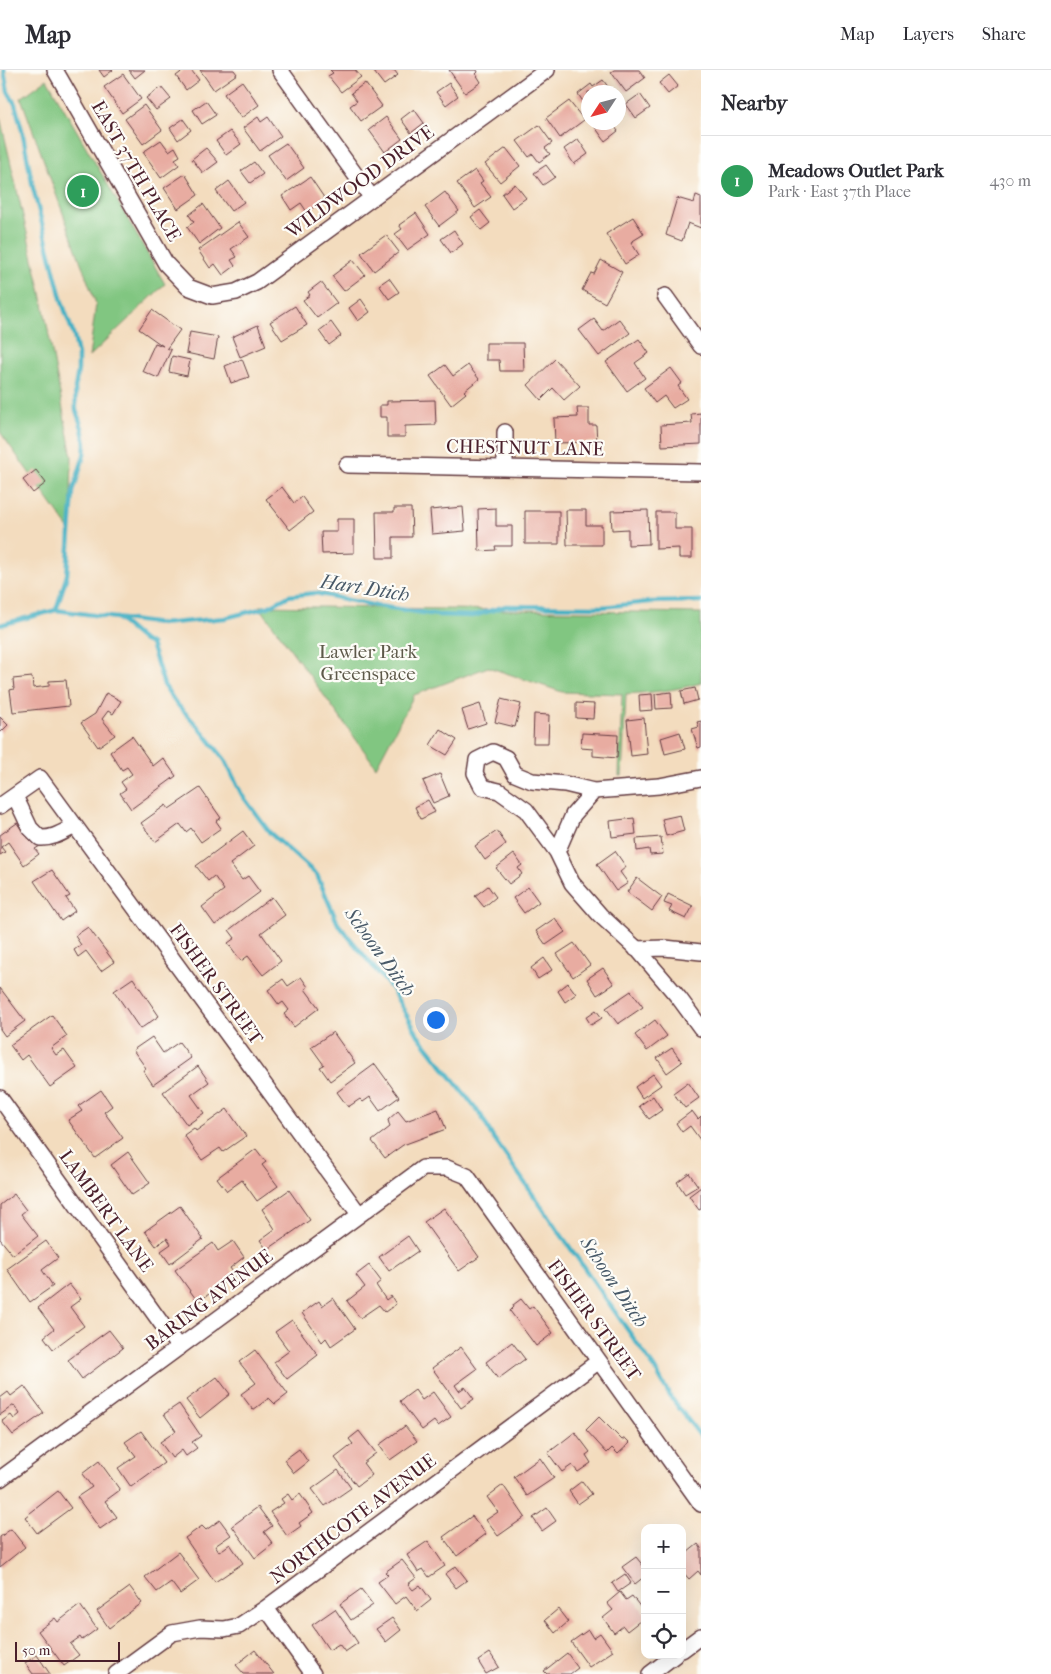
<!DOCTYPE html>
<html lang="en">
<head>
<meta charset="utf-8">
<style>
  body { margin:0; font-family:"IM FELL French Canon",serif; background:#f2f2f3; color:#2b2b33 }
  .controls { position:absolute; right:15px; bottom:15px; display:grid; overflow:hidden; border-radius:10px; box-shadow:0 5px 20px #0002 }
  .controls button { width:45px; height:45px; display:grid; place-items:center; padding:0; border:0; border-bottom:1px solid #e1e1e2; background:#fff; color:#2b2b33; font:25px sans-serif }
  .compass { position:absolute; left:581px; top:15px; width:45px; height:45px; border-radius:50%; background:#fff; box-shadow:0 5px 20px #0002; rotate:234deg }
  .scale { position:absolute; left:15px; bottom:12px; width:105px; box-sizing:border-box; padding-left:5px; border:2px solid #4a1f2b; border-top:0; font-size:14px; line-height:18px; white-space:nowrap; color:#4a1f2b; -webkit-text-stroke:4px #fdfcf7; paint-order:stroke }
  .you { position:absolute; left:435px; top:949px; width:18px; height:18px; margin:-12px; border:4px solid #fff; border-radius:50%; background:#1a73e8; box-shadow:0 0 0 8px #1a73e833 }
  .badge { display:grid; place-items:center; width:32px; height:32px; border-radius:50%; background:#1f6fb2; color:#fff; font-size:16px; font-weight:700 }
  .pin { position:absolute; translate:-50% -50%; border:2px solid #fff; box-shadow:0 1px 5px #0006 }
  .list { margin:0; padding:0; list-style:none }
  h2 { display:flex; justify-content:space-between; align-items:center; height:65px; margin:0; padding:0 20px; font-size:21px }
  h2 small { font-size:16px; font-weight:400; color:#7c7c81 }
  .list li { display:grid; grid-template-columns:32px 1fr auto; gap:15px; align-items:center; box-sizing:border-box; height:90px; padding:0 20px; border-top:1px solid #e1e1e2 }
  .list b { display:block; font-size:19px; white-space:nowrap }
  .list p { margin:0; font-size:16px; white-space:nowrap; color:#7c7c81 }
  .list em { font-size:16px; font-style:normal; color:#7c7c81 }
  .icon { flex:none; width:28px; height:28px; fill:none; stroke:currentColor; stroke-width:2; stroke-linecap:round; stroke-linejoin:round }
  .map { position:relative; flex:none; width:701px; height:1604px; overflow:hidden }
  header { display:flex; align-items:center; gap:30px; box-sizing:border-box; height:70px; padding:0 25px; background:#fff; border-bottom:1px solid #e1e1e2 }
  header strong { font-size:24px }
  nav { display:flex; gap:28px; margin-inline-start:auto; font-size:18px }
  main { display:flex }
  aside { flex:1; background:#fff }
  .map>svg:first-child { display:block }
  .green { fill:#81c681; stroke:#667256 }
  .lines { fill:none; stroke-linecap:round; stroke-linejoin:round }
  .stream { stroke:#46b1c4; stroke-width:4.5 }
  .building { fill:#e8aca1 }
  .minor-casing { stroke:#633b41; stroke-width:18 }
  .minor { stroke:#fff; stroke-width:15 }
  .labels { text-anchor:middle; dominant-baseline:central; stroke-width:4.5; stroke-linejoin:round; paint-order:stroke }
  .street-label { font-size:19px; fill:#4a1f2b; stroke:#fdfcf7 }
  .park-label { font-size:19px; fill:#5d5949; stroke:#fdfcf7 }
  .water-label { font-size:20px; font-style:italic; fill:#485968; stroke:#fdfcf7 }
</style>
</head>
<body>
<header>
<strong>Map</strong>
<nav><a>Map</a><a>Layers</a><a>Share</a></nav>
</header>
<main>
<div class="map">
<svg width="701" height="1604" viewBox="0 0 701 1604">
  <rect width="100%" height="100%" fill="#fdfcf7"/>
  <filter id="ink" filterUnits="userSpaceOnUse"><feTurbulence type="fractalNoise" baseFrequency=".02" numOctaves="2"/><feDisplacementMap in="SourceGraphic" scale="10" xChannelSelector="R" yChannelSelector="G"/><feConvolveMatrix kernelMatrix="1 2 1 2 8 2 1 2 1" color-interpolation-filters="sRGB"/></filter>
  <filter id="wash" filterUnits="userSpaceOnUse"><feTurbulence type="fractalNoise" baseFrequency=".0096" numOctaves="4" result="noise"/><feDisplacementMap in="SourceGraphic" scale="20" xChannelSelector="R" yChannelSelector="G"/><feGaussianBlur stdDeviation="1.12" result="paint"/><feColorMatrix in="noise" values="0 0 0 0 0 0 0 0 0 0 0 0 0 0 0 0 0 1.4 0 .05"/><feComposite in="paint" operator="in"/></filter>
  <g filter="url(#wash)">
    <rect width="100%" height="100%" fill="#f3dcbe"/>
    <path class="green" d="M47 9 165 214 89 287 96 234 21 28Z
      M0 47 41 223 72 387 70 460 0 362Z
      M259 536 701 543V613C673 621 654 622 626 624L622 706H619L622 624 562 622 488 597 414 625 376 697Z"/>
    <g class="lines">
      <path class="stream" d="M4 0 8 22 15 34 22 60 33 118 62 232 74 266 78 285V300L75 318 76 340 82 358 85 374 84 385 73 422 67 505 56 540
        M117 548 144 571 151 574 164 615 175 632 202 661 225 690 242 725 270 763 317 805 338 854 391 918 418 965 481 1045 492 1066 655 1299 670 1326 701 1367
        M0 555 56 540 161 554 225 548 268 537 289 526 315 523 372 535 437 545 473 546 506 536 602 537 650 532 701 531"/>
    </g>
    <g id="blocks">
      <path class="building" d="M99 0H113L104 7Z
        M129 0H145L135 8Z
        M184 0H191L199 10 186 20 176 6Z
        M200 0H234L237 4 214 20Z
        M330 0H355L361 7 341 22 328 6 333 3Z
        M377 0H394L398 5 384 15 374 2Z
        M449 0H477L478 2 476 4 481 12 465 23Z
        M614 0H639L645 8 626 22 611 2Z
        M123 4 141 29 122 43 104 17Z
        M669 5 678 16 668 24 659 13Z
        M603 10 612 22H588V39L578 24 591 14 593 17Z
        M242 11 259 35 241 48 224 24Z
        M365 13 382 36 361 51 350 36 357 31 351 23Z
        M449 13 458 26 446 35 436 22Z
        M161 17 171 29 156 40 146 28Z
        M640 24 650 38 636 48 626 34Z
        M206 31 216 45 202 54 193 40Z
        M569 31 584 50 560 68 546 48Z
        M144 35 162 60 143 74 125 49Z
        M414 39 424 53 411 63 401 49Z
        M258 47 261 52 268 47 281 66 260 81 243 58Z
        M386 47 402 69 385 82 369 60Z
        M183 49 191 60 178 70 170 58Z
        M602 52H611L618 61 605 71 595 57Z
        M539 55 552 73 545 78 550 84 539 92 533 84 529 87 517 71Z
        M230 61 241 74 226 85 216 71Z
        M578 69 588 84 574 94 564 79Z
        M161 70 169 81 175 77 180 86 175 89 179 95 161 108 143 82Z
        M286 73 304 98 286 111 268 85Z
        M206 78 218 92 203 103 192 89Z
        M506 78 520 96 500 112 485 94Z
        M254 92 263 104 250 113 241 101Z
        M546 95 555 107 543 115 534 103Z
        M475 100 483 111 480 113 491 127 475 138 457 113Z
        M185 104 198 125 178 139 164 118Z
        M310 107 325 129 307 142 301 133 291 140 282 126Z
        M229 111 244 132 231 141 216 121Z
        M515 114 526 128 512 138 502 124Z
        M445 122 459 141 439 156 425 137Z
        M696 125 701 127V158L688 153 682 171 666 165 677 128 694 133Z
        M203 134 220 158 199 174 187 157 194 152 189 145Z
        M480 140 490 153 481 160 471 147Z
        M416 143 430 164 407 180 395 164 402 159 399 155Z
        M633 147 644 164 631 172 639 185 625 194 606 164Z
        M238 152 249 167 231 179 237 187 231 190 235 196 223 205 215 194 210 198 198 180Z
        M454 160 463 174 451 183 441 169Z
        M386 165 399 182 374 201 361 183Z
        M353 190 365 205 344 221 332 206Z
        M601 190 622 202 605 233 582 220 591 203 594 204Z
        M389 208 399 222 389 229 379 215Z
        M321 212 337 233 317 248 303 230 310 225 308 222Z
        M361 229 370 242 358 251 349 238Z
        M295 236 307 255 282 270 270 252Z
        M152 240 180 260 167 278 171 280 158 308 142 301 155 273 163 276 139 259Z
        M594 249 603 261 619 249 630 263 599 286 579 260Z
        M331 252 341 266 329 275 319 261Z
        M258 255 266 276 240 287 232 267Z
        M190 262 218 267 214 289 186 283Z
        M639 269 649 283 635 293 645 308 627 321 606 292Z
        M486 273H523L524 301H500L499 290H486Z
        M172 286 190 290 187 306 169 302Z
        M242 289 249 307 231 313 225 296Z
        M555 289 580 316 564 330 553 318 541 330 528 315Z
        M445 295 453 306 468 295 479 309 464 321 466 323 451 335 430 306Z
        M671 298 682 313 678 316 687 329 673 338 664 326 655 333 644 318Z
        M435 330 436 355 405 356V367H387V347H380V335H387V331Z
        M577 338H589V355H596L597 372 555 373 554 348 578 347Z
        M701 343V374L662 376 661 355 692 353 691 344Z
        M36 400 46 413 33 423 23 410Z
        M282 417 294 433 302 427 313 442 290 460 266 429Z
        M463 437 465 461 432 464 430 440Z
        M394 438H411L412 467H393V488H377L376 442H394Z
        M496 438V456H512V476H495L496 480 479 481 478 439Z
        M566 440H586V455H602V475H567Z
        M648 440 649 474 628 475V459L612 460 611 441Z
        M525 441H559V474H525Z
        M656 442H675V459H692V488H679V478L656 479Z
        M337 449H354V483L322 484 321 462H337Z
        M32 607 33 618 49 616V611L66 610 69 636 13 642 10 620 14 619 13 609Z
        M695 618 698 630 684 634 681 621Z
        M671 622 672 638 656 639 655 624Z
        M106 623 121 631 113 644 108 641 102 649 115 665 98 677 81 653 95 644Z
        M652 624 653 640 640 641 639 625Z
        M501 629 521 634 515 657 495 652Z
        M576 633 594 634 593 649 576 648Z
        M480 634 486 653 468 659 462 640Z
        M534 644 549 645 548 673H533Z
        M0 647 8 655 0 663Z
        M644 648 647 684 631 686 627 650Z
        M701 651V677L698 678 692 659 699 657 697 652Z
        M440 659 457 670 447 685 430 675Z
        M680 662 685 679 665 684 661 668Z
        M582 663 618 665 617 688 593 686V679L581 678Z
        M132 666 153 696 163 688 176 706 131 739 120 723 126 719 121 712 132 704 127 697 122 700 110 682Z
        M440 704 449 726 433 733 423 711Z
        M200 718 221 748 216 751 221 758 201 772 191 758 186 762 180 754 155 772 141 753 166 735 169 739Z
        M428 730 435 742 421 749 415 737Z
        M680 745 684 761 666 766 662 749Z
        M634 748 636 764 612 767 610 751Z
        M17 753 25 765 30 762 40 776 35 779 39 784 24 795 8 772 1 777 5 782 0 785V765Z
        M243 761 254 776 230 794 242 810 248 806 260 822 215 855 202 837 224 820 214 806 208 811 196 796Z
        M497 761 506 774 485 790 475 776Z
        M661 767 663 784 650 785 649 779 637 781 636 769Z
        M615 781 626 797 620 802 628 813 616 821 597 794Z
        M514 784 522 795 518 798 522 804 509 814 496 798Z
        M52 800 70 826 66 828 75 841 61 851 34 811Z
        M637 808 662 827 652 841 627 822Z
        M488 816 496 827 484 837 475 826Z
        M528 817 539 832 524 843 513 828Z
        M668 824 693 836 686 849 669 841 672 836 664 833Z
        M272 827 285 845 261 863 281 891 263 905 248 886 241 891 228 873 235 868 229 860Z
        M555 848 565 862 546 875 536 861Z
        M88 857 114 892 101 901 86 881 78 887 74 880 81 875 75 866Z
        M574 873 590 895 573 907 557 884Z
        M544 888 552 900 538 909 531 898Z
        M603 898 614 914 597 925 587 909Z
        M301 907 308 917 305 919 319 938 294 957 284 944 289 940 283 932 279 935 268 920 283 909 288 916Z
        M133 908 159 946 140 959 114 921Z
        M568 913 576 924 565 932 558 921Z
        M0 918 25 951 5 966 0 959Z
        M631 921 643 937 618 954 606 938Z
        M596 940 602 948 591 955 586 947Z
        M52 945 67 966 51 978 56 985 64 980 77 998 50 1017 27 985 21 990 10 975Z
        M655 950 667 966 647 981 635 965Z
        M333 962 355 993 330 1011 320 997 324 995 311 977Z
        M152 967 163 983 179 972 191 988 153 1015 143 1000 146 998 133 980Z
        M672 978 682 992 667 1003 657 988Z
        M375 994 399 1027 380 1041 370 1027 363 1032 360 1029 348 1037 337 1022Z
        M198 996 209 1012 191 1025 204 1043 187 1055 163 1022Z
        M653 1004 661 1015 642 1028 635 1017Z
        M688 1012 699 1028 685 1038 673 1023Z
        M101 1020 112 1036 104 1042 123 1068 95 1088 68 1050 82 1041 78 1036Z
        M653 1026 662 1040 649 1049 639 1036Z
        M227 1039 246 1066 223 1082 220 1078 202 1090 184 1065 194 1058 196 1061Z
        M438 1039 446 1059 403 1075 385 1088 372 1071 390 1057 388 1050 398 1041 406 1051Z
        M692 1041 698 1049 701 1046V1071L690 1056 682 1062 676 1053Z
        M256 1079 266 1092 262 1095 278 1116 257 1131 242 1110 227 1121 217 1108Z
        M128 1082 150 1113 132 1125 111 1095Z
        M689 1103 698 1116 685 1124 677 1112Z
        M701 1117V1139L699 1140 689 1126Z
        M289 1120 310 1150 267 1180 260 1170 275 1159 262 1139Z
        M14 1124 26 1140 21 1144 38 1166 13 1185 0 1169V1135Z
        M180 1136 203 1169 170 1194 161 1181 171 1174 167 1168 156 1176 145 1161Z
        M444 1138 479 1187 459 1201 424 1152Z
        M408 1166 418 1181 389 1201 379 1187Z
        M46 1171 58 1188 42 1200 53 1216 30 1232 7 1199Z
        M233 1171 244 1187 230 1198 235 1205 198 1232 175 1200 213 1173 218 1181Z
        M369 1195 381 1211 376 1215 386 1230 391 1226 396 1234 385 1242 379 1235 360 1248 347 1231 365 1217 356 1205Z
        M69 1214 81 1229 70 1237 84 1256 53 1279 44 1267 54 1259 38 1238Z
        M333 1228 355 1259 331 1276 326 1268 322 1272 302 1243 319 1231 322 1236Z
        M521 1229 529 1239 533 1236 553 1263 536 1276 510 1241 514 1237 513 1235Z
        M292 1250 318 1285 287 1309 274 1292 289 1281 275 1262Z
        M109 1260 123 1278 82 1309 68 1290Z
        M512 1272 525 1289 498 1309 486 1292Z
        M461 1277 477 1299 455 1315 459 1321 465 1317 474 1329 461 1338 432 1298Z
        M255 1280 288 1324 275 1334 269 1328 253 1340 241 1324 256 1313 239 1292Z
        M217 1307 230 1324 200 1348 186 1330Z
        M24 1316 44 1343 13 1365 2 1351 11 1345 14 1349 20 1344 14 1335 0 1345V1328L8 1322 11 1326Z
        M415 1320 422 1330 433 1322 451 1347 438 1356 434 1351 422 1360 400 1331Z
        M179 1334 201 1366 192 1372 197 1378 186 1386 182 1380 172 1388 160 1372 176 1361 164 1344Z
        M599 1347 622 1370 625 1368 630 1373 618 1384 612 1378 607 1383 586 1360Z
        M405 1356 417 1371 390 1390 379 1375Z
        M141 1361 164 1393 131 1417 118 1398 136 1386 125 1372Z
        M359 1361 376 1383 363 1393 372 1405 357 1416 335 1388 353 1374 349 1369Z
        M575 1362 590 1382 586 1385 591 1393 578 1402 572 1395 562 1402 548 1383Z
        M299 1379 308 1392 294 1403 284 1390Z
        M540 1388 554 1408 527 1426 514 1407Z
        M99 1391 120 1420 105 1431 117 1447 100 1459 77 1427 92 1417 82 1404Z
        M338 1400 351 1418 325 1436 312 1419Z
        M582 1411 592 1424 578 1434 569 1421Z
        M503 1415 525 1447 498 1466 486 1450 498 1442 487 1427Z
        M58 1421 71 1438 37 1463 25 1447Z
        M288 1424 292 1430 300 1424 313 1443 299 1453 301 1456 287 1466 270 1442 284 1433 281 1429Z
        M258 1437 272 1456 264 1462 273 1474 255 1488 232 1456Z
        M547 1438 556 1451 542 1461 533 1448Z
        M472 1446 486 1464 457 1486 443 1467Z
        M220 1450 231 1465 215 1476 219 1482 230 1474 243 1493 215 1512 185 1468 202 1456 206 1460Z
        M11 1459 25 1477 0 1497V1467Z
        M428 1471 445 1496 429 1507 423 1499 418 1502 407 1485Z
        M698 1474 701 1478V1505L698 1501 689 1509 682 1501V1487Z
        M178 1482 199 1510 180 1524 171 1512 157 1522 145 1507Z
        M636 1487 645 1498V1506L635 1514 622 1497Z
        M402 1490 416 1508 408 1514 413 1520 420 1515 431 1530 417 1541 406 1526 395 1534 378 1512 388 1505 385 1502Z
        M456 1496 467 1510 456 1518 445 1504Z
        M625 1504 631 1513 618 1522 612 1513Z
        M130 1517 142 1533 109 1558 97 1541Z
        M361 1519 373 1535 351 1550 340 1534Z
        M620 1522 626 1530 632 1526 645 1543V1547L627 1561 623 1556 614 1563 603 1548 613 1540 607 1533Z
        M80 1535 97 1559 82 1570 80 1567 70 1574 79 1585 64 1596 38 1561 55 1548 58 1552Z
        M335 1539 358 1573 345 1582 339 1574 329 1580 312 1555Z
        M558 1539 568 1552 555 1563 545 1550Z
        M392 1548 401 1560 386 1572 376 1559Z
        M588 1560 593 1568 600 1563 613 1581 589 1597 571 1572Z
        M255 1580 274 1604H244L236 1595Z
        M490 1583 499 1597 486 1604 478 1591Z
        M567 1583 578 1598 570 1604H547L544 1601Z
        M37 1585 50 1604H33L25 1593Z"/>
    </g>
  </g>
  <g filter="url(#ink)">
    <use href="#blocks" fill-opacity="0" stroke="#633b41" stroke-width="1"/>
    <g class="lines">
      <g class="minor-casing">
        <path id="minor" d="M55 0 166 194 188 217 212 226 236 222 257 212 547 0
          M280 0 372 128
          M665 226 701 276
          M347 395 701 402
          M505 398V362
          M701 708 659 716 594 721 565 714 532 711 515 704 506 688 493 682 477 690 475 703 482 717 499 721 526 740 557 782 572 813 600 845 639 881 679 928 701 958
          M15 726 30 758 40 768C53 769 63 762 75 756
          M0 736 40 708 359 1144
          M557 782 573 745 594 721
          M636 879 665 878 701 882
          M0 1028 179 1278
          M0 1409 423 1098H447L467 1106 701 1434
          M266 1538 313 1604
          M682 1580 701 1566
          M116 1604 172 1563 200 1558 224 1559 239 1556 266 1538 599 1291
          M650 1604 675 1585"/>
      </g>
      <use href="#minor" class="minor"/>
    </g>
  </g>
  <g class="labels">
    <g class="street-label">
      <text transform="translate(136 101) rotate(60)">EAST 37TH PLACE</text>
      <text transform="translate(360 112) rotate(-36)">WILDWOOD DRIVE</text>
      <text transform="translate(525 378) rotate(1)">CHESTNUT LANE</text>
      <text transform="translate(216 914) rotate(54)">FISHER STREET</text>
      <text transform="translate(106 1141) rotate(54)">LAMBERT LANE</text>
      <text transform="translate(209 1230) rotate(-37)">BARING AVENUE</text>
      <text transform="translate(594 1250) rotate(54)">FISHER STREET</text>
      <text transform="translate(353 1449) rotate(-37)">NORTHCOTE AVENUE</text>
    </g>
    <g class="park-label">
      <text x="368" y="582">Lawler Park<tspan x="368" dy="22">Greenspace</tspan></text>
    </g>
    <g class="water-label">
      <text transform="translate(365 518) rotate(9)">Hart Dtich</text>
      <text transform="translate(380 882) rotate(54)">Schoon Ditch</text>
      <text transform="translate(614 1212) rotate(56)">Schoon Ditch</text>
    </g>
  </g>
</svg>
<div class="controls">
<button>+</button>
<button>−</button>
<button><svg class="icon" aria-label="locate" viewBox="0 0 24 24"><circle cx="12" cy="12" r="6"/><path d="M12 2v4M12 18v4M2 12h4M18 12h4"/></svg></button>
</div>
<svg class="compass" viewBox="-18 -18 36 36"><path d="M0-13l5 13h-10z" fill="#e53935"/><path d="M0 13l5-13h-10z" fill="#7c7c81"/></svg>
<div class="scale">50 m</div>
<div class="you"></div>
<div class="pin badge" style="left:83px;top:121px;background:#2e9e5b">1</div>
</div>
<aside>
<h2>Nearby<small></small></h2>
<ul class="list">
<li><span class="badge" style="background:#2e9e5b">1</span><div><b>Meadows Outlet Park</b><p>Park · East 37th Place</p></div><em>430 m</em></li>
</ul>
</aside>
</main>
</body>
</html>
